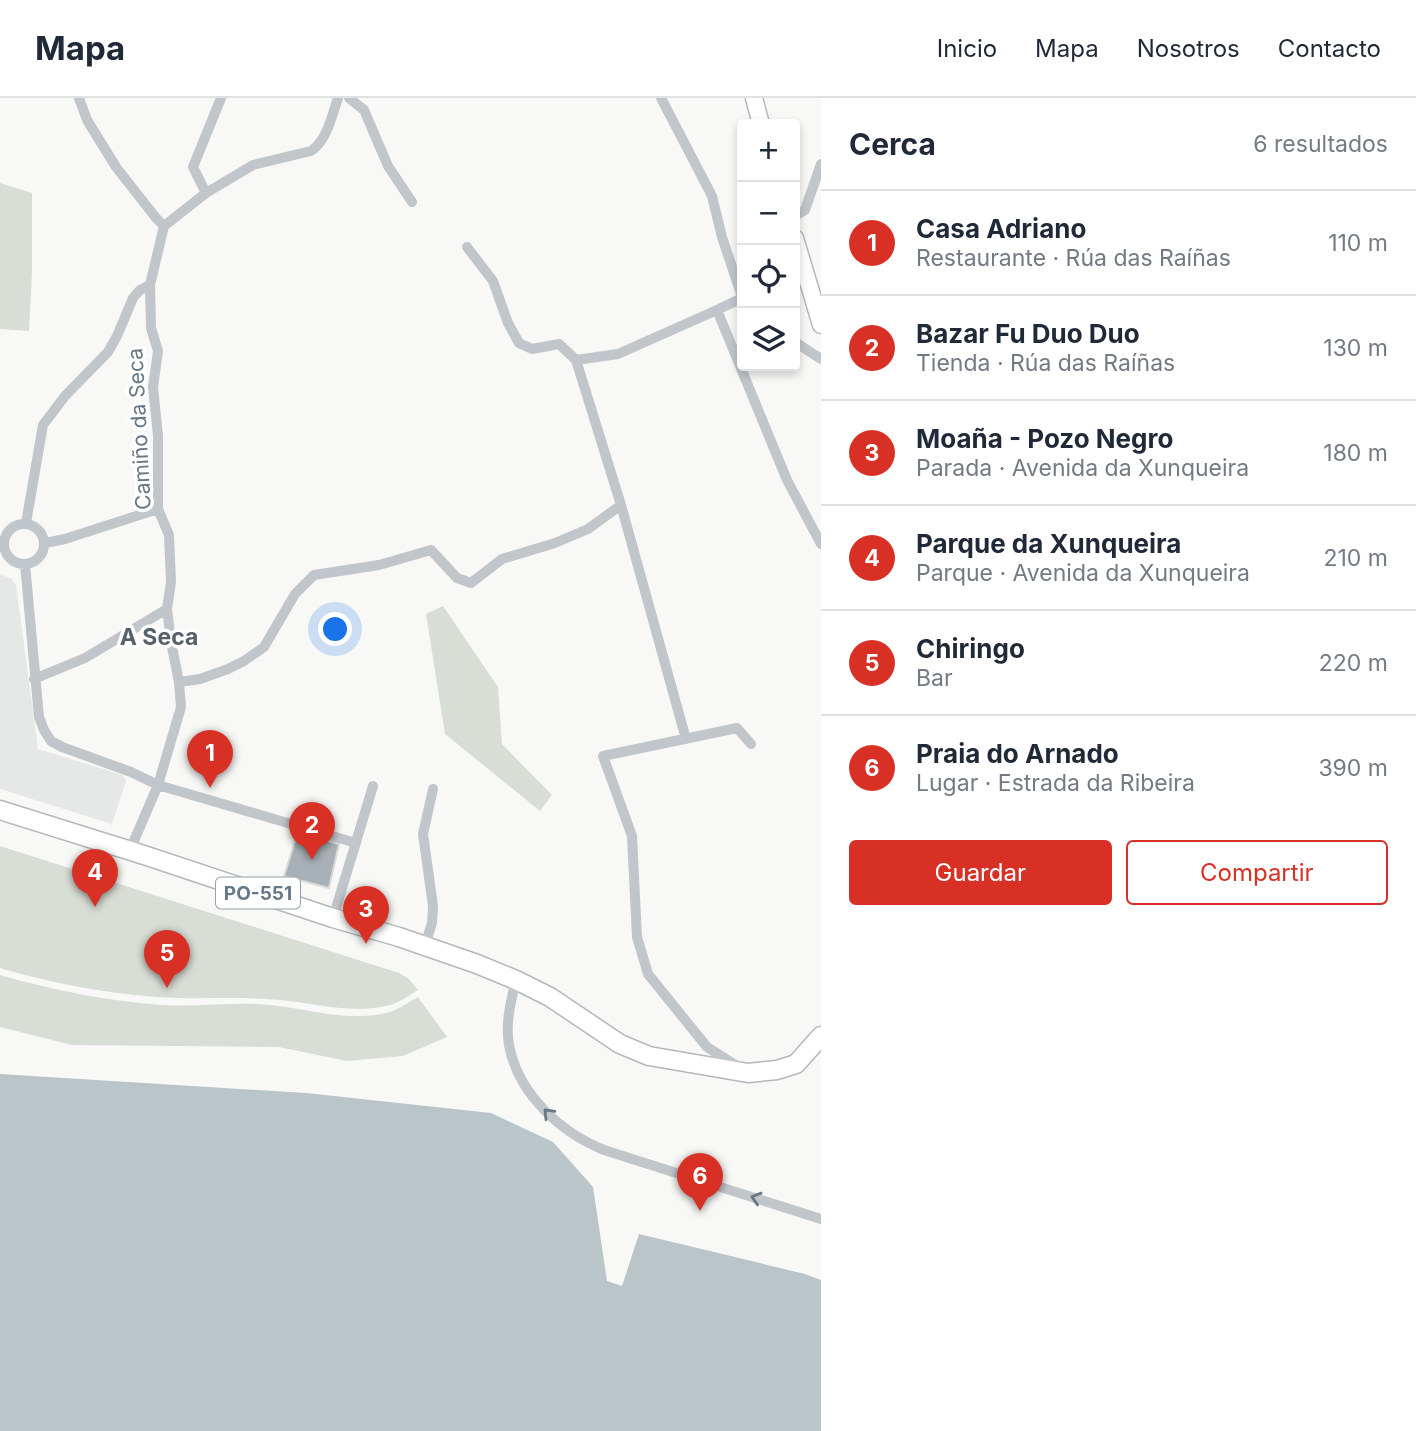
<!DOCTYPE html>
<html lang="es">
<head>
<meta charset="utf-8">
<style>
  body { margin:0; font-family:Inter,sans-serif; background:#f2f2f3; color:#1f2937 }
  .controls { position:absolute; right:21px; top:21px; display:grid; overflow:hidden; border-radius:7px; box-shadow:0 4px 10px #0003 }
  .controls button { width:63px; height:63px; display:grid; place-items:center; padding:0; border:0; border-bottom:2px solid #e0e1e3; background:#fff; color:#1f2937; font:35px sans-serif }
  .you { position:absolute; left:336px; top:532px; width:24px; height:24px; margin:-18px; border:5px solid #fff; border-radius:50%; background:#1a73e8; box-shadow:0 0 0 10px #1a73e833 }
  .badge { display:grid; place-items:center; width:46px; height:46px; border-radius:50%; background:#d93025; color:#fff; font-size:23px; font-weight:700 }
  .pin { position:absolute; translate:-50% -58px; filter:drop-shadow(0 2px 4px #0008) }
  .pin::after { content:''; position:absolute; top:37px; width:24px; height:21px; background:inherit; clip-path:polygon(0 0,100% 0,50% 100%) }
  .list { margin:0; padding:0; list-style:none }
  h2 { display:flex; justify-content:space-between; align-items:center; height:91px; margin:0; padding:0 28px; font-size:30px }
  h2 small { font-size:23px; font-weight:400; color:#747a83 }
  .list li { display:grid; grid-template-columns:46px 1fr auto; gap:21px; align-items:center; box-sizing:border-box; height:105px; padding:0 28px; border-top:2px solid #e0e1e3 }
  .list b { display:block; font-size:26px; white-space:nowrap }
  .list p { margin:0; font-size:23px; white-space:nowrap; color:#747a83 }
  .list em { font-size:23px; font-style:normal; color:#747a83 }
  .actions { display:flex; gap:14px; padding:21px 28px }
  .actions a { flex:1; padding:16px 0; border:2px solid #d93025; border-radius:7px; text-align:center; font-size:24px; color:#d93025 }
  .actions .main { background:#d93025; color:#fff }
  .icon { flex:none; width:38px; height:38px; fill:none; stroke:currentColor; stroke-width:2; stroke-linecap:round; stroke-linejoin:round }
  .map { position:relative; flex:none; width:821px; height:1333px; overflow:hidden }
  header { display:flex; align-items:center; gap:42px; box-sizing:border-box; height:98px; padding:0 35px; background:#fff; border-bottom:2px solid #e0e1e3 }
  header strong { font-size:33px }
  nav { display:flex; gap:38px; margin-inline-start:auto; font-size:24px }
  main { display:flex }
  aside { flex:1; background:#fff }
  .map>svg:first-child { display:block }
  .built { fill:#e6e7e7 }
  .green { fill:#d8ddd5 }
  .water { fill:#bac5ca }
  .building { fill:#a8b1b7; stroke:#dadad8; stroke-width:2 }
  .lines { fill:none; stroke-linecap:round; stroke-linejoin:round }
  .secondary-casing { stroke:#b4b9be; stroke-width:19 }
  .primary-casing { stroke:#b3b8bc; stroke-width:21 }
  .street { stroke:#c1c6ca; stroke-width:10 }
  .secondary { stroke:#fff; stroke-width:16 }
  .primary { stroke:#fff; stroke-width:18 }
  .oneway { stroke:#677887 }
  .labels { text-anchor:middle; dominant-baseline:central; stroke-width:7; stroke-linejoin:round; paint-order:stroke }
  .shield { fill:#fff; stroke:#95a0ab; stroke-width:2 }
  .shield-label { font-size:19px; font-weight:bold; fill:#677887 }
  .street-label { font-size:21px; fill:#677887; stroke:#fff }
  .neighbourhood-label { font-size:23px; font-weight:bold; fill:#55616c; stroke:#fff }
</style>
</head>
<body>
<header>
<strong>Mapa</strong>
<nav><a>Inicio</a><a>Mapa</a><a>Nosotros</a><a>Contacto</a></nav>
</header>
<main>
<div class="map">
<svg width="821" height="1333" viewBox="0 0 821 1333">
  <rect width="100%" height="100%" fill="#f8f8f6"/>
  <path class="built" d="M0 477 11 480 16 487 38 651 123 677 126 683 112 726 0 691Z"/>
  <path class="green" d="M0 85 32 95V174L29 233 0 231Z
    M443 508 498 589 502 646 552 697 540 713 445 636 426 516Z
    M0 748 399 875 409 881 418 892C409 897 399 905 390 907 353 917 315 905 279 902 238 898 197 902 157 899 104 895 51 885 0 870Z
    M0 877C52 892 108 903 162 907 194 909 226 905 258 906 301 908 346 926 390 914 399 911 409 904 418 899L447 939 403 958 347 963 279 949 72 947 0 929Z"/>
  <path class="water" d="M0 976 306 995 491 1015 553 1044 593 1089 607 1183 622 1188 639 1136 805 1176 821 1182V1333H0Z"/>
  <path class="building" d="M298 734 339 746 329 790 284 778Z"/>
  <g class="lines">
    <g class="secondary-casing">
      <path id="secondary" d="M754 0 761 26
        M795 140 821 227"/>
    </g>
    <g class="primary-casing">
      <path id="primary" d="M0 712 147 758 333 820 399 839 477 866 516 882 550 899 620 946 649 958 748 975 777 972 796 966 821 938"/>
    </g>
    <path class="street" d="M79 0 87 22 116 69 156 120 164 128
      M349 0 364 12 388 68 412 104
      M661 0 712 98 722 139 742 199
      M206 95 193 69 221 0
      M795 118 805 112 821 66
      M467 149 493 183 508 225 519 245 532 251 559 246 576 262 621 407 686 641
      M742 200 717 212 787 382 821 446
      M795 244 821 261
      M576 262 618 256 717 212
      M26 425 43 327 65 298 108 254 117 238 133 200 140 192 150 187
      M4 446a20 20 0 1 1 40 0a20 20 0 1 1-40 0Z
      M45 445 65 441 158 411
      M25 466 39 619 44 632 51 643 62 649 131 674 158 687 356 745
      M34 581 85 560 167 511
      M179 584 200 581 228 571 244 563 264 549 295 496 314 477 379 467 431 452 457 480 471 485 502 461 555 445 588 431 621 407
      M130 752 158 687 181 609 179 584 171 544 167 511 171 484 169 437 158 411V338L153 289 158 253 151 230 150 187 164 128 206 95 253 67 311 53C327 43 332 17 338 0
      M333 820 373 688
      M425 847 432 825 433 808 423 736 433 691
      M516 882C511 902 505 926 509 947 518 996 560 1034 604 1052L821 1121
      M740 970 707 949 648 876 637 839 632 738 603 658 737 630 751 646"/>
    <use href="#secondary" class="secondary"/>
    <use href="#primary" class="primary"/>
  </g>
  <defs><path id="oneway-chevron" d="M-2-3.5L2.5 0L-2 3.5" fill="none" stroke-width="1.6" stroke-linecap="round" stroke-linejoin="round" transform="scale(1.75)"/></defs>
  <g class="oneway">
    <use href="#oneway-chevron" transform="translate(548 1015) rotate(-134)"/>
    <use href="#oneway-chevron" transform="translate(756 1100) rotate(-163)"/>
  </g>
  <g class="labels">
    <rect class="shield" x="216" y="779.5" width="84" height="31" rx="5"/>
    <g class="shield-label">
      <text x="258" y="795">PO-551</text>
    </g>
    <g class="street-label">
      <text transform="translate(139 331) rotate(-93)">Camiño da Seca</text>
    </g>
    <g class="neighbourhood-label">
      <text x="159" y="539">A Seca</text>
    </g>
  </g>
</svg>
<div class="controls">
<button>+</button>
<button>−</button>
<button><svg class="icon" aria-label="locate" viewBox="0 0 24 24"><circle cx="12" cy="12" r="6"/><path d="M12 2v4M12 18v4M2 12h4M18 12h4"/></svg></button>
<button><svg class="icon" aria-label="layers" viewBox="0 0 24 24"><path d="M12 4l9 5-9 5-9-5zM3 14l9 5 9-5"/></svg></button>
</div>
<div class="you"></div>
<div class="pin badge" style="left:210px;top:690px">1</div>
<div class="pin badge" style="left:312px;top:762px">2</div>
<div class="pin badge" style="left:366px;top:846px">3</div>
<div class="pin badge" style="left:95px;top:809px">4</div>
<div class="pin badge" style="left:167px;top:890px">5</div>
<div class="pin badge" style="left:700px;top:1113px">6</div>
</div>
<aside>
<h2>Cerca<small>6 resultados</small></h2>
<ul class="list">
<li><span class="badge">1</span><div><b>Casa Adriano</b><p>Restaurante · Rúa das Raíñas</p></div><em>110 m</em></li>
<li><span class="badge">2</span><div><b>Bazar Fu Duo Duo</b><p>Tienda · Rúa das Raíñas</p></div><em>130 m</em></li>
<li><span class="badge">3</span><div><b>Moaña - Pozo Negro</b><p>Parada · Avenida da Xunqueira</p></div><em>180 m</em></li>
<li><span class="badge">4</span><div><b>Parque da Xunqueira</b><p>Parque · Avenida da Xunqueira</p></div><em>210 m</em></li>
<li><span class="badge">5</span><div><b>Chiringo</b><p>Bar</p></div><em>220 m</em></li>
<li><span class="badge">6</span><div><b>Praia do Arnado</b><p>Lugar · Estrada da Ribeira</p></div><em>390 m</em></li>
</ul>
<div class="actions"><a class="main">Guardar</a><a>Compartir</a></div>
</aside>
</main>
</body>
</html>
